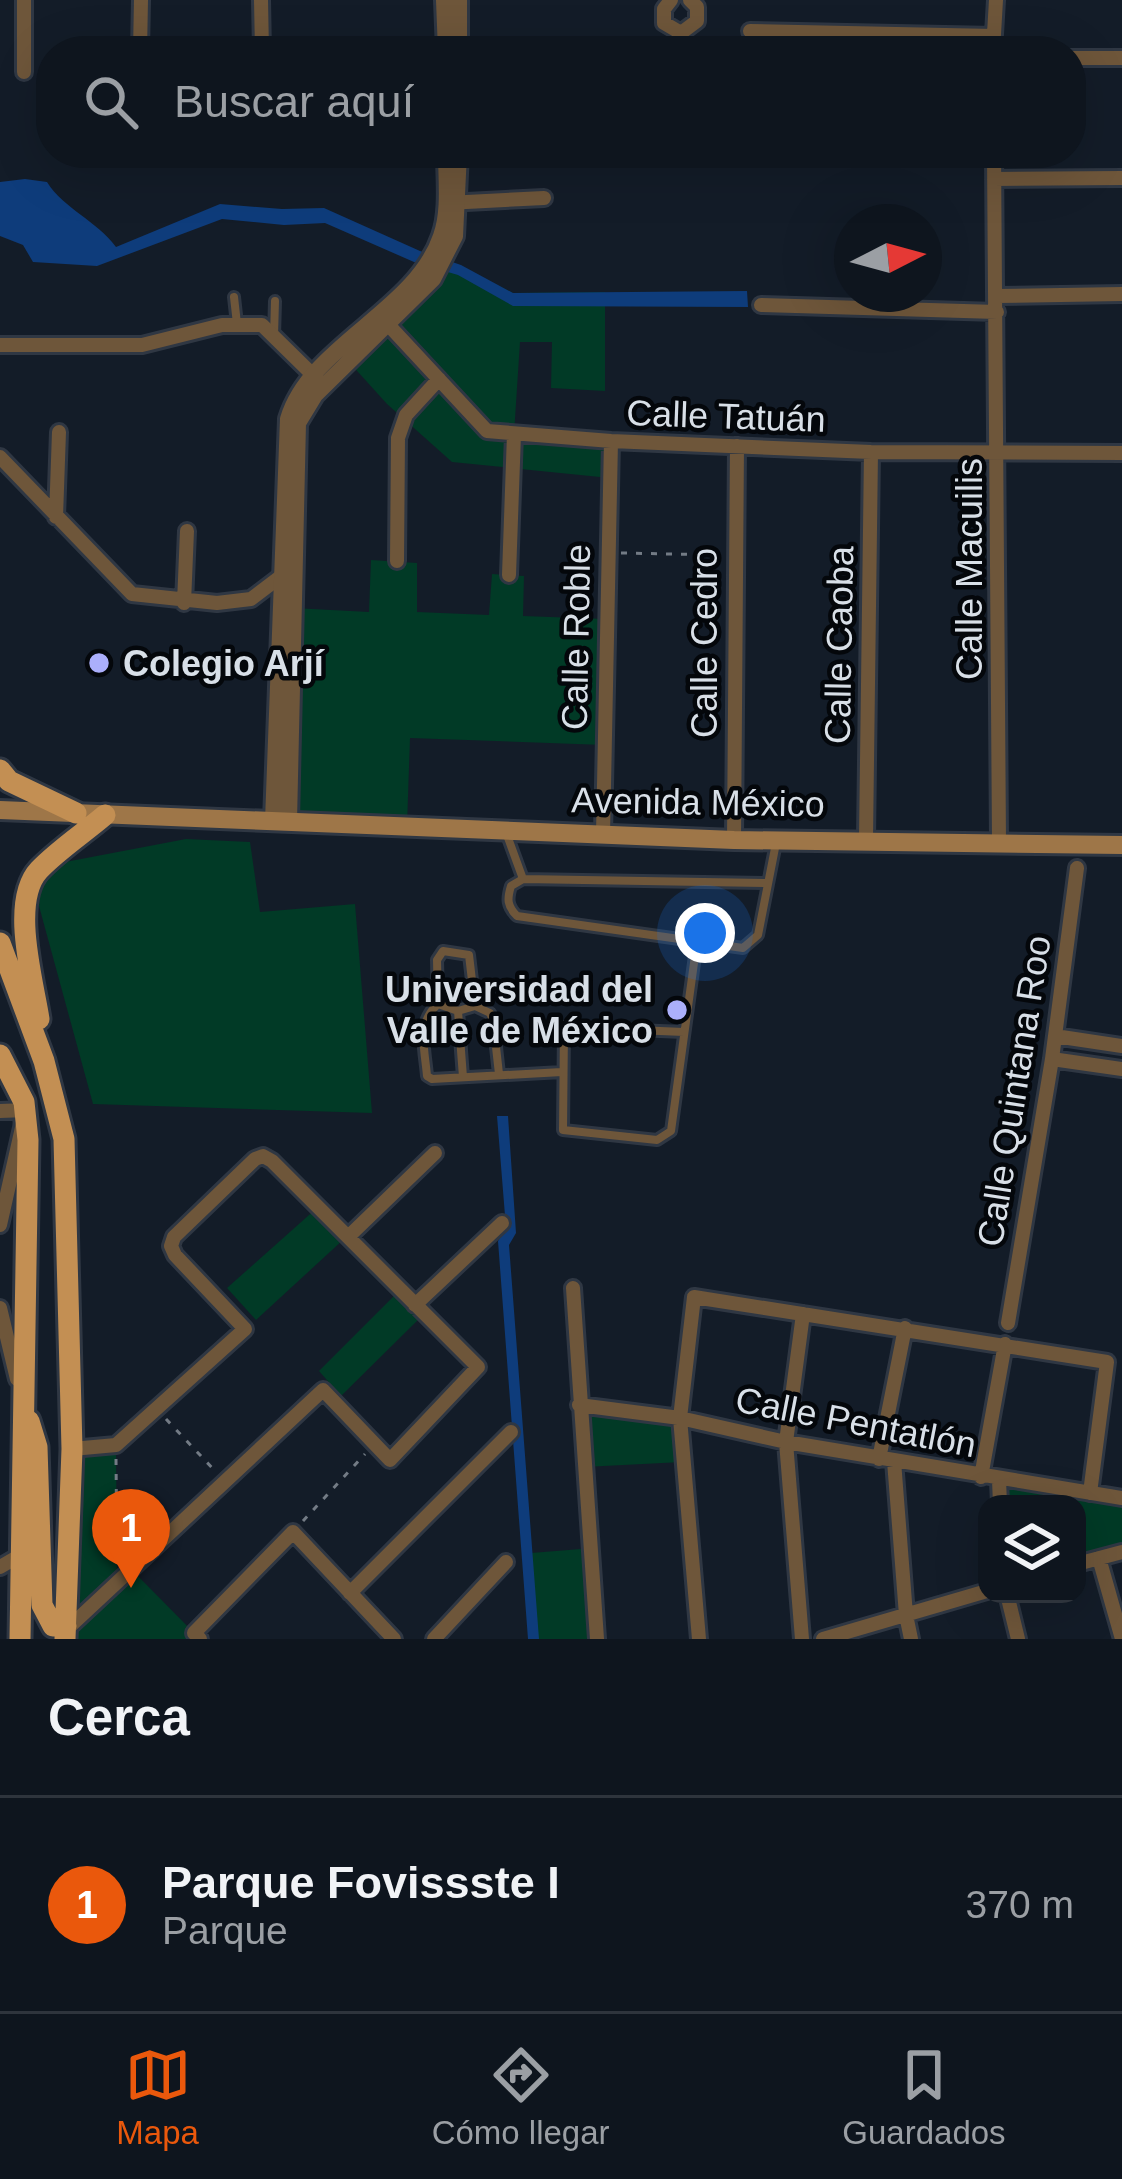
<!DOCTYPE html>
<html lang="es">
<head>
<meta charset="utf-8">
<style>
  body { margin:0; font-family:Arial,sans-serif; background:#171e27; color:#f1f3f6 }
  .controls { position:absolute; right:36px; bottom:36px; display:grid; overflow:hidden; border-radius:24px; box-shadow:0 12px 48px #0002 }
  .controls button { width:108px; height:108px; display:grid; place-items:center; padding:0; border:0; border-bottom:3px solid #2e343c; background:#0e151e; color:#f1f3f6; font:60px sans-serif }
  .compass { position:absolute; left:834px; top:204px; width:108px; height:108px; border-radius:50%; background:#0e151e; box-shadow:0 12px 48px #0002; rotate:84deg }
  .you { position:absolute; left:705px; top:933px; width:42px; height:42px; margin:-30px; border:9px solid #fff; border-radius:50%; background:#1a73e8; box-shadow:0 0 0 18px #1a73e833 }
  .badge { display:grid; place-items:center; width:78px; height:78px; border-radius:50%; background:#ea580c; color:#fff; font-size:39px; font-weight:700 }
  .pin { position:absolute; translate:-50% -99px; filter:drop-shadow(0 3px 6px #0008) }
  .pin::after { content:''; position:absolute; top:63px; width:42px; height:36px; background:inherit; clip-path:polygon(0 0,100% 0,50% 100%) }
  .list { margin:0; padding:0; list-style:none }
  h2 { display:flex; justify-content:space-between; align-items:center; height:156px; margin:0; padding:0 48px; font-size:51px }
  h2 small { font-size:39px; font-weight:400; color:#9b9fa4 }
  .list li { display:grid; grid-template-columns:78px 1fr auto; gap:36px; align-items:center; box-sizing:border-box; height:216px; padding:0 48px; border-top:3px solid #2e343c }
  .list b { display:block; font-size:45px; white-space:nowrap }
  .list p { margin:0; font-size:39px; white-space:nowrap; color:#9b9fa4 }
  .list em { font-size:39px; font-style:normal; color:#9b9fa4 }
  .icon { flex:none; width:66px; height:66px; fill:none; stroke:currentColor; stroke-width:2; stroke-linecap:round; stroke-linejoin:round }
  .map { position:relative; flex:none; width:1122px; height:1639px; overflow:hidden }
  .search { position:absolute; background:#0e151e; box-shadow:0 12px 48px #0002; left:36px; right:36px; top:36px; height:132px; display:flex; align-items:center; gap:30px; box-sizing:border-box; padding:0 42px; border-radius:48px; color:#9b9fa4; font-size:45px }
  .sheet { height:372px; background:#0e151e }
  nav { display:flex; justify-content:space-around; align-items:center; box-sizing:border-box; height:168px; border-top:3px solid #2e343c; background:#0e151e; font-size:33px; color:#9b9fa4 }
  nav a { display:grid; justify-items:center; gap:6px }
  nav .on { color:#ea580c }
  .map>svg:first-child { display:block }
  .green { fill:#013a26 }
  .water { fill:#0e3c7b }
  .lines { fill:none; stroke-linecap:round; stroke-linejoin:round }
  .service-casing { stroke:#2f3743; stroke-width:14 }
  .minor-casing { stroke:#2f3743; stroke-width:20 }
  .tertiary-casing { stroke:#2f3743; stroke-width:22 }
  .secondary-casing { stroke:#2f3743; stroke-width:24 }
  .primary-casing { stroke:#2f3743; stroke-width:27 }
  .path { stroke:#737b85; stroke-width:3; stroke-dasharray:6 9; stroke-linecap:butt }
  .service { stroke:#6e563a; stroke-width:8 }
  .minor { stroke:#6e563a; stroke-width:14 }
  .tertiary { stroke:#6e563a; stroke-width:16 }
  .secondary { stroke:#9e7648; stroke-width:18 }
  .primary { stroke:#c38f53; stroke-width:21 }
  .poi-dot { fill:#abaffb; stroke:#04070b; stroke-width:4.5 }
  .labels { text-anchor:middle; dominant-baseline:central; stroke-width:9; stroke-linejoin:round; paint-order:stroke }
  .street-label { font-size:36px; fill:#d8dfe7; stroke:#04070b }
  .poi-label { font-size:36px; font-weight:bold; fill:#d8dfe7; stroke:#04070b; text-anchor:start }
</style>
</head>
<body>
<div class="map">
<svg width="1122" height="1639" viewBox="0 0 1122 1639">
  <rect width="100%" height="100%" fill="#131c28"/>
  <path class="green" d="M444 259 513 293 605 292V391L551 388 552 342H520L514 434 611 441 610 478 452 462 387 404 349 362Z
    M371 560 417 563V612L489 615 492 574 524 576 523 616 606 619 604 745 410 738 407 826 289 821 293 608 369 612Z
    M186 839 250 842 260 912 355 904 372 1113 93 1104 39 906 41 885 60 863Z
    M318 1207 344 1239 256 1320 227 1288Z
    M397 1293 421 1317 341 1396 319 1371Z
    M579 1405 680 1418 682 1462 584 1467Z
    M116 1445 117 1583 132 1570 200 1639H65L72 1449Z
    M1004 1480 1122 1494V1551L1077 1564V1504H1005Z
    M581 1549 590 1639H535L531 1553Z"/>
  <path class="water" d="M25 179 47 182C64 209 96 220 116 247L220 204 282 209 324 208 420 251 461 265 513 293 747 291 748 307 513 306 458 275 414 262 325 223 284 225 222 219 97 266 33 262 23 245 0 236V182Z
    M497 1116H508L516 1233 509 1245 539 1639H528L498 1241 506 1228Z"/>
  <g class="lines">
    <g class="service-casing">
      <path id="service" d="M234 297 237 324
        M274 336 275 301
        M507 835 523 879
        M767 883 523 879 511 886C507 899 507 906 517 916L743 948 758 935 776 843
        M438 1004 458 1011 475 1006
        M458 1011 463 1077
        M684 1032 564 1027 563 1130 657 1140 671 1131 697 941
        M499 1074 493 1020 490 1013 475 1006 469 955 443 951 437 960 438 1004C416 1023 425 1050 427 1076L432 1079 562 1072"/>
    </g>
    <g class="minor-casing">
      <path id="minor" d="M261 0 262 51
        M671 0 664 9V23L681 33 697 21V7L690 0
        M750 31 994 36
        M140 51 141 0
        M993 51 996 0
        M1071 58H1122
        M24 72V0
        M994 153 999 841
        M994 179 1122 178
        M447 203 544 198
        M997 296 1122 294
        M761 305 997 312
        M382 318 487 431 611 441 871 452 1122 453
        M0 345H142L222 325H262L314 376
        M0 457 132 594 217 603 251 599 280 577
        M56 517 59 432
        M397 561 398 438 406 415 439 379
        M509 575 514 434
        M184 603 187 531
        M603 834 611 441
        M866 839 871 452
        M734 840 737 446
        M1055 1036 1122 1046
        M1052 1059 1122 1069
        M0 1111 26 1110 0 1225
        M348 1237 435 1153
        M573 1288 597 1639
        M415 1305 502 1223
        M0 1308 17 1379
        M1008 1323 1052 1059 1077 868
        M579 1405 680 1418 786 1442 1122 1498
        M879 1459 905 1328
        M894 1461 906 1615 911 1639
        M981 1477 1005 1344
        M999 1480 1000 1504
        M1099 1558 1122 1639
        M1077 1564 1122 1552
        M0 1567 19 1556
        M350 1593 511 1432
        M1007 1594 1018 1639
        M65 1631 323 1390 390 1460 478 1367 272 1161 263 1156 255 1159 174 1237 171 1246 175 1255 245 1329 116 1445 72 1449
        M200 1639 194 1633 293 1532 394 1639
        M434 1639 506 1562
        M699 1639 680 1418 694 1297 1107 1362 1090 1493
        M802 1639 786 1442 803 1314
        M823 1639 987 1591"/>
    </g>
    <g class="tertiary-casing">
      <path id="tertiary" d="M444 0 446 51
        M459 51V0
        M273 821 288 419C310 345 416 311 441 236 450 211 446 179 446 153
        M289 821 298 423 315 395 433 279 455 236 459 153"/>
    </g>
    <g class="secondary-casing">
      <path id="secondary" d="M0 810 734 840 1122 845"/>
    </g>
    <g class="primary-casing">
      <path id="primary" d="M0 770 9 781 76 813
        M0 943 44 1061 64 1139 72 1449 65 1639
        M39 1019C33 980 10 901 39 870 58 850 84 833 105 815
        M0 1055 24 1102 28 1140 20 1639
        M29 1421 37 1447 42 1605 53 1626H66"/>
    </g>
    <path class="path" d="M621 553 720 555
      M166 1419 217 1473
      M116 1459 117 1564
      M303 1521 365 1454"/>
    <use href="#service" class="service"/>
    <use href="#minor" class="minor"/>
    <use href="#tertiary" class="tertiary"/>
    <use href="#secondary" class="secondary"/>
    <use href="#primary" class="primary"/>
  </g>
  <g class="poi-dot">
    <circle cx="99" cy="663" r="12"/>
    <circle cx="677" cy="1010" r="12"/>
  </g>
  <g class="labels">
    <g class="street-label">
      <text transform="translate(726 416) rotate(2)">Calle Tatuán</text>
      <text transform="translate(969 569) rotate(-90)">Calle Macuilis</text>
      <text transform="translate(576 637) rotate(-89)">Calle Roble</text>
      <text transform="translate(704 643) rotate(-90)">Calle Cedro</text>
      <text transform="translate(839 645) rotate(-89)">Calle Caoba</text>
      <text transform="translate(698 802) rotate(1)">Avenida México</text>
      <text transform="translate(1014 1091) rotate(-81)">Calle Quintana Roo</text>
      <text transform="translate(856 1422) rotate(11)">Calle Pentatlón</text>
    </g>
    <g class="poi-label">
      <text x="123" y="663">Colegio Arjí</text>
      <text x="653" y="989" text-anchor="end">Universidad del<tspan x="653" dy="41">Valle de México</tspan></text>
    </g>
  </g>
</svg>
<div class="controls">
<button><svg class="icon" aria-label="layers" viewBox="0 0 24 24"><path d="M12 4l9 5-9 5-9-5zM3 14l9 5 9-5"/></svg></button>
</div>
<svg class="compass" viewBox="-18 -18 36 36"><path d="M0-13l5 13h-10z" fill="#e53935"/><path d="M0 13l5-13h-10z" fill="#9b9fa4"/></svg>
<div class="you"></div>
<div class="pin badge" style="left:131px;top:1588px">1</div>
<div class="search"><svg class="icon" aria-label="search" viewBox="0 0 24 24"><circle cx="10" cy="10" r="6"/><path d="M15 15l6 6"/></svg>Buscar aquí</div>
</div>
<section class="sheet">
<h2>Cerca<small></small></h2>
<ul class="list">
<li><span class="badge">1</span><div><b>Parque Fovissste I</b><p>Parque</p></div><em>370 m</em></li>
</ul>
</section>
<nav>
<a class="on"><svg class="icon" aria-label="map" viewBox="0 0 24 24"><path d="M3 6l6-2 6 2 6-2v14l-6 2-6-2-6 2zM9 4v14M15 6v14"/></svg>Mapa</a>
<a><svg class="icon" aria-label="directions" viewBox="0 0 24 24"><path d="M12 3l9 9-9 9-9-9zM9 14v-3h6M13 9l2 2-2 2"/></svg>Cómo llegar</a>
<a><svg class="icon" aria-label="saved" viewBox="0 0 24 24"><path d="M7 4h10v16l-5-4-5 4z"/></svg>Guardados</a>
</nav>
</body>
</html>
